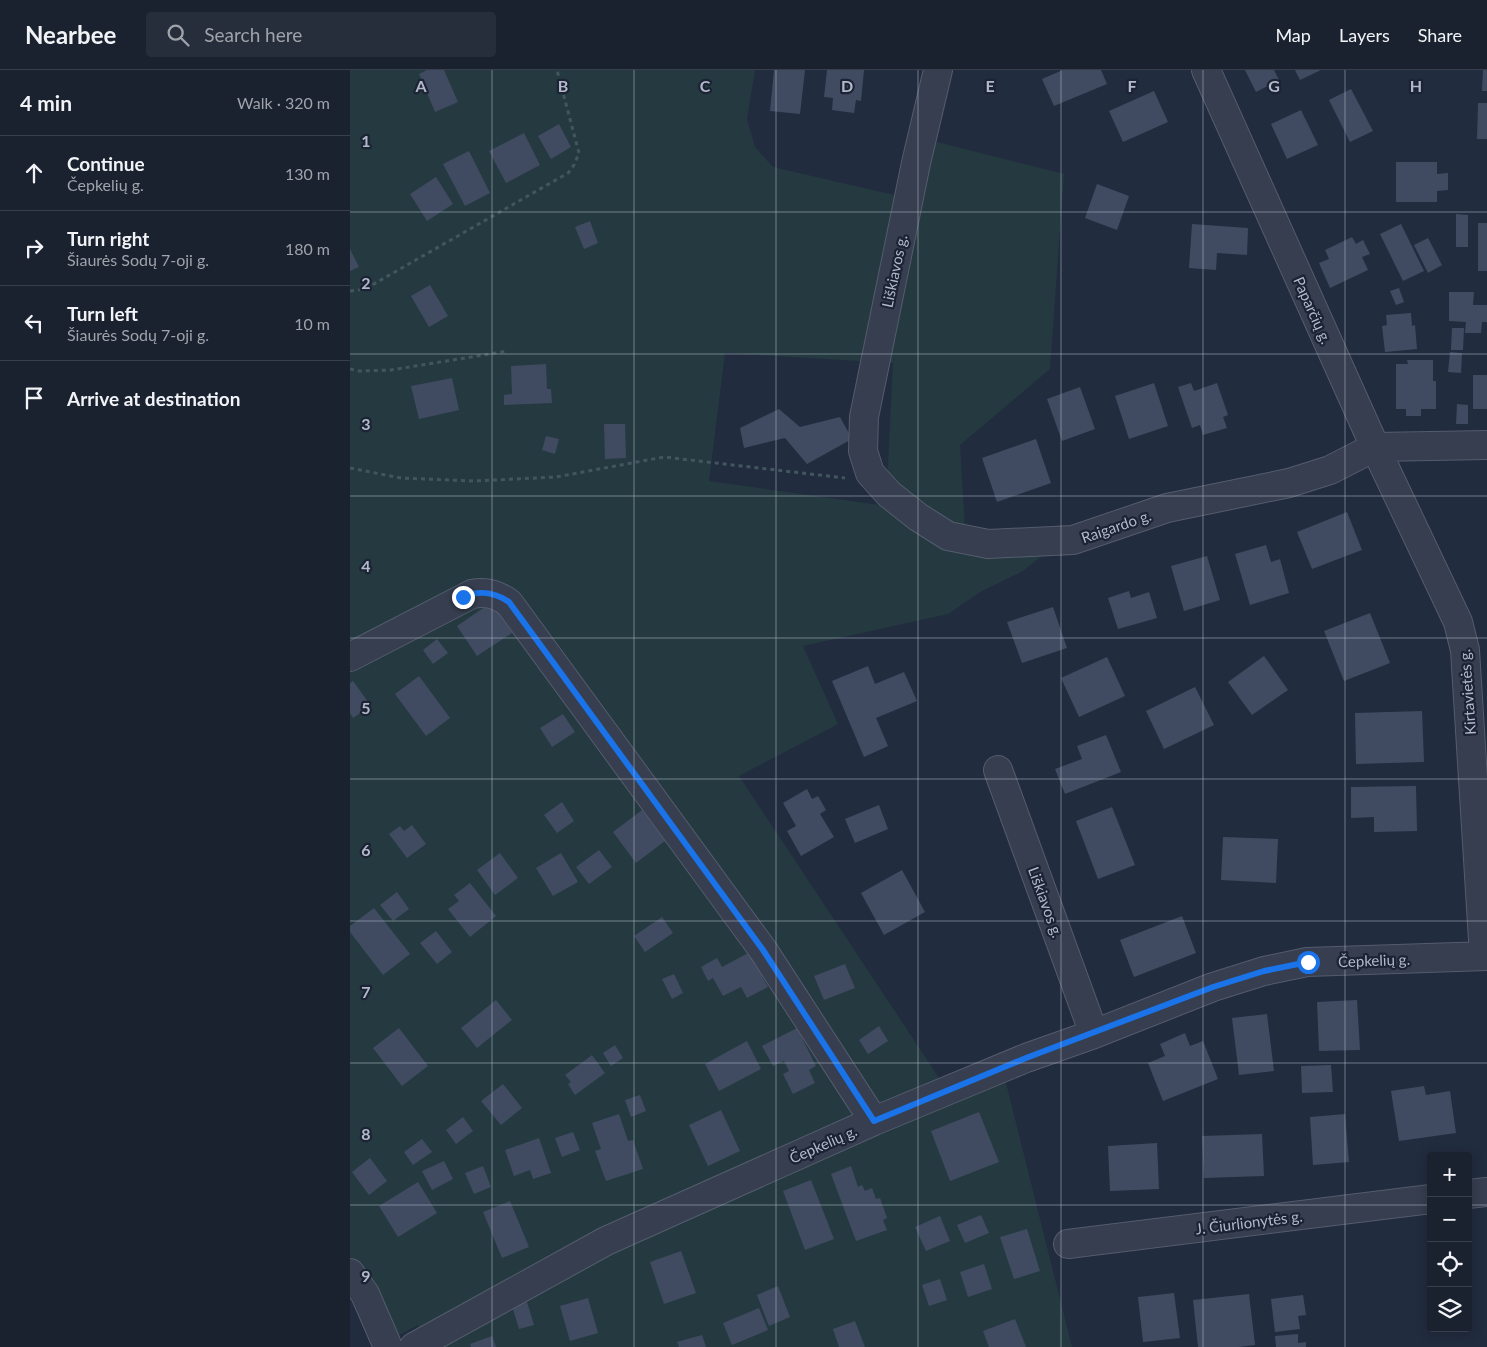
<!DOCTYPE html>
<html lang="en">
<head>
<meta charset="utf-8">
<style>
  body { margin:0; font-family:Lato,sans-serif; background:#272e3b; color:#f1f3f6 }
  .controls { position:absolute; right:15px; bottom:15px; display:grid; overflow:hidden; border-radius:5px; box-shadow:0 2px 12px #0003 }
  .controls button { width:45px; height:45px; display:grid; place-items:center; padding:0; border:0; border-bottom:1px solid #383e4b; background:#1a212f; color:#f1f3f6; font:25px sans-serif }
  .stop { position:absolute; width:15px; height:15px; margin:-11px; border:4px solid #1a73e8; border-radius:50%; background:#fff }
  .stop.end { background:#1a73e8; border-color:#fff; box-shadow:0 1px 5px #0008 }
  .list { margin:0; padding:0; list-style:none }
  h2 { display:flex; justify-content:space-between; align-items:center; height:65px; margin:0; padding:0 20px; font-size:21px }
  h2 small { font-size:16px; font-weight:400; color:#9fa3aa }
  .list li { display:grid; grid-template-columns:32px 1fr auto; gap:15px; align-items:center; box-sizing:border-box; height:75px; padding:0 20px; border-top:1px solid #383e4b }
  .list b { display:block; font-size:19px; white-space:nowrap }
  .list p { margin:0; font-size:16px; white-space:nowrap; color:#9fa3aa }
  .list em { font-size:16px; font-style:normal; color:#9fa3aa }
  .icon { flex:none; width:28px; height:28px; fill:none; stroke:currentColor; stroke-width:2; stroke-linecap:round; stroke-linejoin:round }
  .map { position:relative; flex:none; width:1137px; height:1277px; overflow:hidden }
  header { display:flex; align-items:center; gap:30px; box-sizing:border-box; height:70px; padding:0 25px; background:#1a212f; border-bottom:1px solid #383e4b }
  header strong { font-size:24px }
  nav { display:flex; gap:28px; margin-inline-start:auto; font-size:18px }
  .search { width:350px; height:45px; background:#272e3b; display:flex; align-items:center; gap:12px; box-sizing:border-box; padding:0 18px; border-radius:5px; color:#9fa3aa; font-size:19px }
  main { display:flex }
  aside { flex:1; background:#1a212f }
  .map>svg:first-child { display:block }
  .green { fill:#243a40; fill-rule:evenodd }
  .building { fill:#404b61 }
  .lines { fill:none; stroke-linecap:round; stroke-linejoin:round }
  .minor-casing { stroke:#545c6d; stroke-width:30 }
  .path { stroke:#42575d; stroke-width:3; stroke-dasharray:4 4; stroke-linecap:butt }
  .minor { stroke:#363e4f; stroke-width:28 }
  .route { stroke:#1a73e8; stroke-width:6 }
  .grid { fill:none; stroke:#b2b9ca; stroke-width:1; stroke-opacity:0.55 }
  .labels { text-anchor:middle; dominant-baseline:central; stroke-width:4.5; stroke-linejoin:round; paint-order:stroke }
  .street-label { font-size:15px; fill:#b2b9ca; stroke:#1b2334 }
  .grid-label { font-size:16px; text-anchor:middle; font-weight:bold; fill:#b2b9ca; stroke:#1b2334; stroke-width:4.5; stroke-linejoin:round; paint-order:stroke }
</style>
</head>
<body>
<header>
<strong>Nearbee</strong>
<div class="search"><svg class="icon" aria-label="search" viewBox="0 0 24 24"><circle cx="10" cy="10" r="6"/><path d="M15 15l6 6"/></svg>Search here</div>
<nav><a>Map</a><a>Layers</a><a>Share</a></nav>
</header>
<main>
<aside>
<h2>4 min<small>Walk · 320 m</small></h2>
<ul class="list">
<li><svg class="icon" aria-label="ahead" viewBox="0 0 24 24"><path d="M12 20V5M6 11l6-6 6 6"/></svg><div><b>Continue</b><p>Čepkelių g.</p></div><em>130 m</em></li>
<li><svg class="icon" aria-label="right" viewBox="0 0 24 24"><path d="M7 20v-9h11M14 6l5 5-5 5"/></svg><div><b>Turn right</b><p>Šiaurės Sodų 7-oji g.</p></div><em>180 m</em></li>
<li><svg class="icon" aria-label="left" viewBox="0 0 24 24"><path d="M17 20v-9H6M10 6l-5 5 5 5"/></svg><div><b>Turn left</b><p>Šiaurės Sodų 7-oji g.</p></div><em>10 m</em></li>
<li><svg class="icon" aria-label="arrive" viewBox="0 0 24 24"><path d="M6 21V4h12l-3 4 3 4H6"/></svg><div><b>Arrive at destination</b></div></li>
</ul>
</aside>
<div class="map">
<svg width="1137" height="1277" viewBox="0 0 1137 1277">
  <rect width="100%" height="100%" fill="#222c3f"/>
  <path class="green" d="M0 0H405L397 49 405 77 423 97 570 131 583 71 714 104 700 299 610 375 616 476 699 480 673 501 632 521 598 544 453 576 488 654 389 706 603 1029 655 1009 722 1277H74L68 1255 47 1266 21 1219 0 1186ZM375 283 543 293 536 436 359 411Z"/>
  <path class="building" d="M77 0H94L108 32 85 42 69 4Z
    M424 0H455L450 44 420 41Z
    M477 0H514L511 31 506 30 504 43 482 40 483 28 474 27Z
    M713 0H751L757 14 704 36 692 9Z
    M895 0H924L929 10 906 22Z
    M945 0H971L950 10Z
    M1133 0H1137V21H1132Z
    M1001 19 1023 61 1000 72 979 30Z
    M804 21 818 52 773 72 759 41Z
    M1128 33H1137V69H1127Z
    M951 40 968 75 937 89 921 54Z
    M209 54 221 77 201 89 188 66Z
    M174 63 190 95 156 113 139 81Z
    M119 81 140 123 115 136 93 94Z
    M1046 92H1087V104L1098 103V120L1087 121V132H1046Z
    M86 107 103 134 77 151 60 124Z
    M747 114 779 126 767 160 735 148Z
    M1106 144 1118 145V177H1106Z
    M240 151 248 173 234 179 225 157Z
    M1128 153H1137V201H1128Z
    M842 154 898 158 897 185 867 183 866 200 839 198Z
    M1051 154 1074 201 1053 211 1030 164Z
    M1002 167 1006 174 1013 170 1020 184 1012 187 1018 200 980 218 969 193 979 189 975 180Z
    M1078 168 1092 195 1078 203 1064 175Z
    M0 179 9 197 0 201Z
    M80 215 98 246 79 257 61 226Z
    M1049 218 1054 232 1046 235 1040 221Z
    M1099 222H1124L1123 235H1137V252H1132L1131 263H1115L1116 252 1099 251Z
    M1061 243 1062 256 1065 255 1067 279 1035 282 1032 256 1037 255 1036 245Z
    M1102 258H1114L1113 280H1101Z
    M1100 282 1112 283 1111 303 1098 302Z
    M1057 290H1083V311H1086V339H1071V346H1056V339H1046V294H1058Z
    M196 294 197 319H201L202 333 154 335V325L162 324 161 296Z
    M1123 305H1137V339H1123Z
    M102 308 109 340 69 349 61 316Z
    M804 313 818 356 779 369 765 326Z
    M841 313 844 321 867 313 878 345 873 347 877 358 853 365 850 355 842 358 828 317Z
    M730 317 745 359 712 371 697 329Z
    M1107 334 1118 335V354H1106Z
    M429 339 450 357 490 347 502 369 457 394 435 368 394 378 390 358Z
    M254 354H275L276 388 255 389Z
    M196 366 209 369 205 384 192 380Z
    M686 369 701 413 647 432 632 388Z
    M997 442 1012 480 962 499 947 462Z
    M916 475 921 492 930 489 939 523 900 535 885 484Z
    M857 486 870 530 834 541 821 496Z
    M779 521 781 528 799 522 807 548 768 559 758 528Z
    M142 532 162 563 127 586 107 556Z
    M703 537 717 578 672 593 657 552Z
    M1020 543 1040 593 994 611 974 561Z
    M87 569 98 583 83 594 73 580Z
    M914 586 938 620 902 645 878 612Z
    M757 587 775 626 729 647 711 608Z
    M518 596 525 614 554 602 567 631 526 648 538 676 514 687 482 611Z
    M69 606 100 648 76 666 45 624Z
    M3 611 21 636 3 648 0 643V613Z
    M845 617 864 655 814 679 796 641Z
    M1072 641 1074 692 1006 694 1005 643Z
    M213 644 225 662 202 677 190 658Z
    M756 665 771 702 715 724 705 699 732 689 727 676Z
    M1066 716 1067 761 1024 762V747L1001 748V717Z
    M457 719 462 729 468 726 476 740 470 744 484 767 451 786 437 761 446 756 433 733Z
    M212 732 224 751 207 763 194 745Z
    M529 735 538 759 505 773 495 749Z
    M762 737 785 795 748 809 726 751Z
    M292 740 315 771 286 793 263 762Z
    M62 755 76 774 57 788 39 764 50 756 54 761Z
    M873 767 928 769 926 813 871 810Z
    M249 780 262 797 239 814 226 797Z
    M150 783 168 808 145 825 127 800Z
    M211 783 228 812 203 826 186 798Z
    M552 800 575 842 534 865 511 823Z
    M120 813 146 846 120 867 98 839 109 831 104 825Z
    M47 822 59 839 43 851 30 835Z
    M24 838 60 884 33 905 0 862V856Z
    M832 846 846 883 784 907 770 870Z
    M312 847 323 863 295 882 284 866Z
    M86 861 102 882 87 894 70 873Z
    M402 881 415 904 412 906 418 917 397 928 391 917 373 926 363 908 358 911 351 897 367 888 372 897Z
    M495 894 505 918 474 930 464 906Z
    M324 904 333 923 322 929 312 909Z
    M146 930 162 950 127 978 111 958Z
    M1007 930 1010 980 969 981 967 932Z
    M917 944 924 1001 889 1005 882 948Z
    M529 956 538 971 518 984 509 970Z
    M49 958 78 996 52 1016 23 978Z
    M447 958 466 996 459 1000 465 1013 443 1024 433 1004 439 1001 434 991 423 996 412 976Z
    M835 963 840 976 853 971 868 1009 813 1031 798 993 815 986 810 974Z
    M397 971 411 999 369 1021 355 994Z
    M265 975 273 988 261 996 253 983Z
    M242 985 255 1003 225 1025 218 1014 221 1012 215 1005Z
    M981 995 983 1022 952 1023 951 996Z
    M153 1014 172 1038 151 1055 131 1031Z
    M1074 1016 1076 1025 1100 1021 1106 1063 1049 1071 1041 1021Z
    M290 1025 296 1041 281 1047 275 1030Z
    M371 1040 390 1081 358 1096 339 1055Z
    M629 1042 649 1092 600 1111 581 1061Z
    M269 1044 278 1071 283 1070 293 1099 256 1111 245 1081 251 1079 242 1053Z
    M995 1044 999 1092 963 1095 960 1047Z
    M113 1047 123 1061 106 1074 96 1060Z
    M223 1062 230 1080 212 1087 205 1068Z
    M912 1064 914 1106 854 1108 852 1066Z
    M189 1068 201 1103 183 1109 180 1100 164 1106 155 1080Z
    M72 1069 82 1082 63 1095 54 1082Z
    M807 1073 809 1119 760 1121 758 1076Z
    M20 1088 37 1111 19 1125 2 1102Z
    M94 1091 103 1109 82 1120 72 1101Z
    M133 1096 141 1117 124 1124 115 1103Z
    M501 1096 508 1117 512 1115 515 1121 522 1118 526 1129 530 1128 537 1148 533 1150 537 1160 506 1171 481 1104Z
    M461 1110 484 1169 455 1180 433 1121Z
    M68 1112 87 1143 48 1167 29 1136Z
    M160 1131 179 1177 152 1188 133 1142Z
    M631 1145 639 1163 615 1173 607 1155Z
    M590 1146 600 1171 576 1181 565 1157Z
    M677 1159 690 1201 664 1209 650 1167Z
    M331 1181 346 1223 314 1234 300 1192Z
    M634 1194 642 1219 618 1227 610 1202Z
    M590 1209 597 1230 579 1236 572 1215Z
    M428 1216 440 1247 419 1256 407 1225Z
    M824 1223 830 1268 793 1272 788 1227Z
    M899 1224 905 1275 889 1277H848L843 1230Z
    M953 1225 956 1245 948 1246 950 1259 925 1262 921 1229Z
    M238 1228 248 1263 220 1271 210 1236Z
    M177 1232 184 1255 169 1259 162 1236Z
    M409 1238 418 1260 382 1275 373 1253Z
    M665 1249 676 1277H639L633 1261Z
    M505 1251 515 1277H489L483 1259Z
    M948 1264V1273L956 1272V1277H926L925 1266Z
    M352 1265 356 1277H329L327 1272Z
    M142 1266 146 1277H121L120 1274Z"/>
  <g class="lines">
    <g class="minor-casing">
      <path id="minor" d="M588 0 566 93 514 347 513 381 520 403 539 424 568 447 598 466 638 474 723 470 817 438 939 413 980 400 1025 377 1137 375
        M856 0 1025 377 1108 552 1115 580 1134 886
        M0 587 122 524C136 521 147 524 159 533L413 880 524 1051
        M648 700 744 964
        M1118 1124 1137 1122
        M718 1174 1081 1129
        M0 1203 15 1224 38 1277
        M64 1277 256 1171 524 1051 676 988 744 964 863 917 914 901 957 892 1137 886"/>
    </g>
    <path class="path" d="M0 221 15 219 218 103 224 95 229 83 207 0
      M0 299 9 301 41 300 158 281
      M0 398 51 408 124 411 206 407 314 387 495 408"/>
    <use href="#minor" class="minor"/>
  </g>
  <g class="lines">
    <path class="route" d="M113 527C130 520 144 522 159 532L413 880 524 1051 676 988 863 917 914 901 958 892"/>
  </g>
  <path class="grid" d="M142 0V1277M284 0V1277M426 0V1277M568 0V1277M711 0V1277M853 0V1277M995 0V1277M0 142H1137M0 284H1137M0 426H1137M0 568H1137M0 709H1137M0 851H1137M0 993H1137M0 1135H1081M1118 1135H1137"/>
  <g class="labels">
    <g class="street-label">
      <text transform="translate(544 201) rotate(-78)">Liškiavos g.</text>
      <text transform="translate(963 240) rotate(66)">Paparčių g.</text>
      <text transform="translate(766 456) rotate(-19)">Raigardo g.</text>
      <text transform="translate(1117 622) rotate(-94)">Kirtavietės g.</text>
      <text transform="translate(696 832) rotate(70)">Liškiavos g.</text>
      <text transform="translate(1024 890) rotate(-2)">Čepkelių g.</text>
      <text transform="translate(473 1074) rotate(-24)">Čepkelių g.</text>
      <text transform="translate(899 1152) rotate(-7)">J. Čiurlionytės g.</text>
    </g>
  </g>
  <g class="grid-label">
    <text x="71" y="22">A</text>
    <text x="213" y="22">B</text>
    <text x="355" y="22">C</text>
    <text x="497" y="22">D</text>
    <text x="640" y="22">E</text>
    <text x="782" y="22">F</text>
    <text x="924" y="22">G</text>
    <text x="1066" y="22">H</text>
    <text x="16" y="77">1</text>
    <text x="16" y="219">2</text>
    <text x="16" y="360">3</text>
    <text x="16" y="502">4</text>
    <text x="16" y="644">5</text>
    <text x="16" y="786">6</text>
    <text x="16" y="928">7</text>
    <text x="16" y="1070">8</text>
    <text x="16" y="1212">9</text>
  </g>
</svg>
<div class="controls">
<button>+</button>
<button>−</button>
<button><svg class="icon" aria-label="locate" viewBox="0 0 24 24"><circle cx="12" cy="12" r="6"/><path d="M12 2v4M12 18v4M2 12h4M18 12h4"/></svg></button>
<button><svg class="icon" aria-label="layers" viewBox="0 0 24 24"><path d="M12 4l9 5-9 5-9-5zM3 14l9 5 9-5"/></svg></button>
</div>
<div class="stop" style="left:958px;top:892px"></div>
<div class="stop end" style="left:113px;top:527px"></div>
</div>
</main>
</body>
</html>
